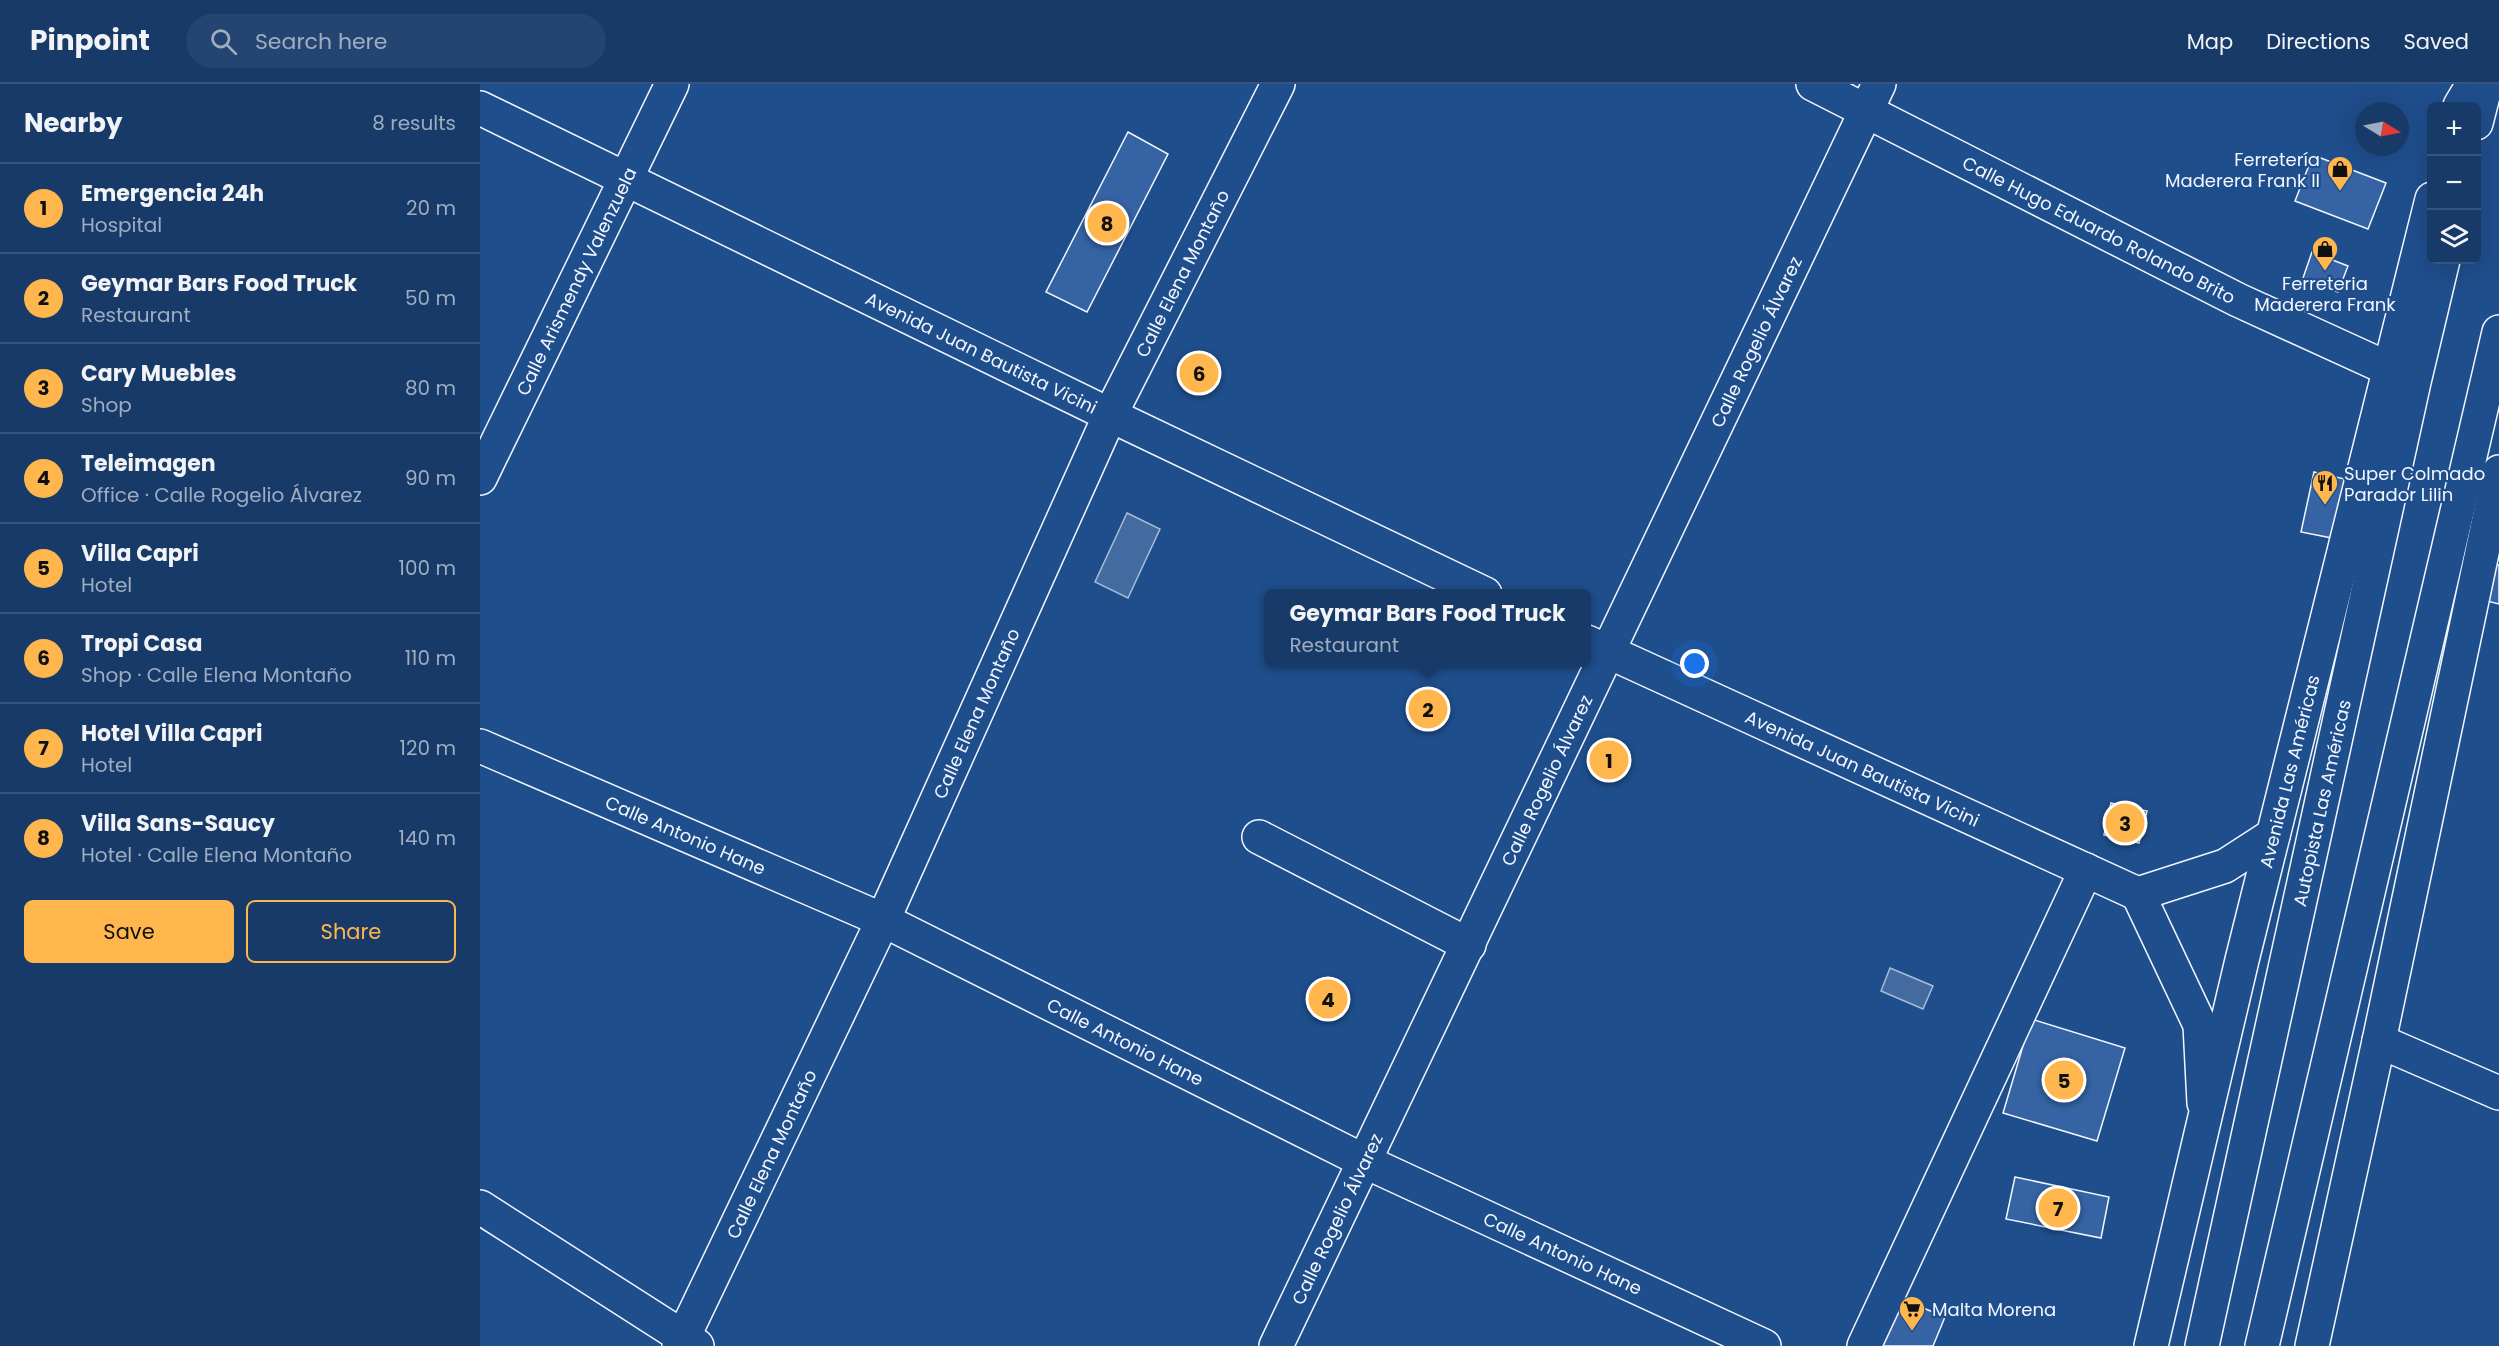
<!DOCTYPE html>
<html lang="en">
<head>
<meta charset="utf-8">
<style>
  body { margin:0; font-family:Poppins,sans-serif; background:#244571; color:#f1f3f6 }
  .controls { position:absolute; right:18px; top:18px; display:grid; overflow:hidden; border-radius:9px; box-shadow:0 6px 24px #0002 }
  .controls button { width:54px; height:54px; display:grid; place-items:center; padding:0; border:0; border-bottom:2px solid #36547d; background:#173a69; color:#f1f3f6; font:30px sans-serif }
  .compass { position:absolute; left:1875px; top:18px; width:54px; height:54px; border-radius:50%; background:#173a69; box-shadow:0 6px 24px #0002; rotate:100deg }
  .you { position:absolute; left:1215px; top:580px; width:21px; height:21px; margin:-15px; border:4px solid #fff; border-radius:50%; background:#1a73e8; box-shadow:0 0 0 9px #1a73e833 }
  .badge { display:grid; place-items:center; width:39px; height:39px; border-radius:50%; background:#ffb74d; color:#111; font-size:20px; font-weight:700 }
  .pin { position:absolute; translate:-50% -50%; border:3px solid #fff; box-shadow:0 2px 6px #0006 }
  .popup { position:absolute; left:784px; top:505px; width:327px; height:78px; box-sizing:border-box; display:grid; place-content:center; border-radius:9px; background:#173a69; filter:drop-shadow(0 2px 4px #0005); font-size:20px; white-space:nowrap; color:#9eadc0 }
  .popup b { font-size:22px; color:#f1f3f6 }
  .popup::after { content:''; position:absolute; left:50%; top:100%; margin-left:-12px; border:12px solid transparent; border-top-color:#173a69 }
  .list { margin:0; padding:0; list-style:none }
  h2 { display:flex; justify-content:space-between; align-items:center; height:78px; margin:0; padding:0 24px; font-size:26px }
  h2 small { font-size:20px; font-weight:400; color:#9eadc0 }
  .list li { display:grid; grid-template-columns:39px 1fr auto; gap:18px; align-items:center; box-sizing:border-box; height:90px; padding:0 24px; border-top:2px solid #36547d }
  .list b { display:block; font-size:22px; white-space:nowrap }
  .list p { margin:0; font-size:20px; white-space:nowrap; color:#9eadc0 }
  .list em { font-size:20px; font-style:normal; color:#9eadc0 }
  .actions { display:flex; gap:12px; padding:18px 24px }
  .actions a { flex:1; padding:14px 0; border:2px solid #ffb74d; border-radius:9px; text-align:center; font-size:21px; color:#ffb74d }
  .actions .main { background:#ffb74d; color:#111 }
  .icon { flex:none; width:33px; height:33px; fill:none; stroke:currentColor; stroke-width:2; stroke-linecap:round; stroke-linejoin:round }
  .map { position:relative; flex:none; width:2019px; height:1262px; overflow:hidden }
  header { display:flex; align-items:center; gap:36px; box-sizing:border-box; height:84px; padding:0 30px; background:#173a69; border-bottom:2px solid #36547d }
  header strong { font-size:28px }
  nav { display:flex; gap:33px; margin-inline-start:auto; font-size:21px }
  .search { width:420px; height:54px; background:#244571; display:flex; align-items:center; gap:15px; box-sizing:border-box; padding:0 21px; border-radius:33px; color:#9eadc0; font-size:22px }
  main { display:flex }
  aside { flex:1; background:#173a69 }
  .map>svg:first-child { display:block }
  .water { fill:#446ba0; stroke:#a8bbd7; stroke-width:1.5 }
  .building { fill:#3563a3; stroke:#f2f6ff; stroke-width:1.5 }
  .lines { fill:none; stroke-linecap:round; stroke-linejoin:round }
  .minor-casing { stroke:#f2f6ff; stroke-width:36 }
  .major-casing { stroke:#f2f6ff; stroke-width:36 }
  .highway-casing { stroke:#f2f6ff; stroke-width:36 }
  .minor { stroke:#1f4e8c; stroke-width:33 }
  .major { stroke:#1f4e8c; stroke-width:33 }
  .highway { stroke:#1f4e8c; stroke-width:33 }
  .labels { text-anchor:middle; dominant-baseline:central; stroke-width:4.5; stroke-linejoin:round; paint-order:stroke }
  .poi-label { font-size:18px; fill:#f2f6ff; stroke:#1f4e8c; text-anchor:start }
  .street-label { font-size:18px; fill:#f2f6ff; stroke:#1f4e8c }
</style>
</head>
<body>
<header>
<strong>Pinpoint</strong>
<div class="search"><svg class="icon" aria-label="search" viewBox="0 0 24 24"><circle cx="10" cy="10" r="6"/><path d="M15 15l6 6"/></svg>Search here</div>
<nav><a>Map</a><a>Directions</a><a>Saved</a></nav>
</header>
<main>
<aside>
<h2>Nearby<small>8 results</small></h2>
<ul class="list">
<li><span class="badge">1</span><div><b>Emergencia 24h</b><p>Hospital</p></div><em>20 m</em></li>
<li><span class="badge">2</span><div><b>Geymar Bars Food Truck</b><p>Restaurant</p></div><em>50 m</em></li>
<li><span class="badge">3</span><div><b>Cary Muebles</b><p>Shop</p></div><em>80 m</em></li>
<li><span class="badge">4</span><div><b>Teleimagen</b><p>Office · Calle Rogelio Álvarez</p></div><em>90 m</em></li>
<li><span class="badge">5</span><div><b>Villa Capri</b><p>Hotel</p></div><em>100 m</em></li>
<li><span class="badge">6</span><div><b>Tropi Casa</b><p>Shop · Calle Elena Montaño</p></div><em>110 m</em></li>
<li><span class="badge">7</span><div><b>Hotel Villa Capri</b><p>Hotel</p></div><em>120 m</em></li>
<li><span class="badge">8</span><div><b>Villa Sans-Saucy</b><p>Hotel · Calle Elena Montaño</p></div><em>140 m</em></li>
</ul>
<div class="actions"><a class="main">Save</a><a>Share</a></div>
</aside>
<div class="map">
<svg width="2019" height="1262" viewBox="0 0 2019 1262">
  <rect width="100%" height="100%" fill="#1f4e8c"/>
  <path class="water" d="M647 429 680 445 648 514 615 498Z
    M1410 884 1453 902 1443 925 1401 907Z"/>
  <path class="building" d="M648 48 688 70 607 228 566 208Z
    M1833 71 1906 99 1888 145 1815 117Z
    M1832 168 1868 182 1858 208 1823 194Z
    M1834 388 1869 396 1857 455 1821 448Z
    M2012 479 2019 481V520L2003 516Z
    M1631 719 1667 727 1659 759 1624 751Z
    M1551 935 1645 964 1617 1057 1523 1029Z
    M1535 1093 1629 1113 1621 1154 1526 1135Z
    M1419 1214 1465 1233 1453 1262H1400Z"/>
  <g class="lines">
    <g class="minor-casing">
      <g id="minor">
        <path id="s1" d="M1333 0 1758 216 1909 285"/>
        <path id="s2" d="M0 24 630 331 1005 510"/>
        <path id="s3" d="M0 394 192 0"/>
        <path id="s4" d="M1107 558 1658 810"/>
        <path id="s5" d="M0 662 403 836 886 1078 1284 1262"/>
        <path d="M779 753 989 861"/>
        <path d="M1658 810 1720 941 1724 1019"/>
        <path d="M1658 810 1745 782 1793 751"/>
        <path d="M1899 957 2019 1009"/>
        <path d="M0 1123 217 1262"/>
        <path id="s6" d="M199 1262 403 836 630 331 798 0"/>
        <path id="s7" d="M796 1262 1399 0"/>
        <path d="M1384 1262 1606 786"/>
      </g>
    </g>
    <g class="major-casing">
      <g id="major">
        <path d="M1980 22 1993 0"/>
        <path id="s8" d="M1671 1262 1762 876 1952 115"/>
        <path d="M1832 1262 1899 957 2019 388"/>
      </g>
    </g>
    <g class="highway-casing">
      <g id="highway">
        <path d="M1996 39 2006 0"/>
        <path id="s9" d="M1722 1262 1934 298 1963 176"/>
        <path d="M1782 1262 2019 248"/>
      </g>
    </g>
    <use href="#minor" class="minor"/>
    <use href="#major" class="major"/>
    <use href="#highway" class="highway"/>
  </g>
  <defs>
    <g id="shop-pin" transform="scale(1.35)"><path d="M0 17L-7.5 6A9.5 9.5 0 1 1 7.5 6Z" fill="#ffb74d" stroke="#1f4e8c"/><path d="M-5-2.5h2.3a2.7 3.5 0 0 1 5.4 0H5L5.5 6h-11ZM-1.5-2.5h3a1.5 2.3 0 0 0-3 0Z" fill="#111"/></g>
    <g id="restaurant-pin" transform="scale(1.35)"><path d="M0 17L-7.5 6A9.5 9.5 0 1 1 7.5 6Z" fill="#ffb74d" stroke="#1f4e8c"/><path d="M-5-6h1v4h1v-4h1v4h1v-4h1v5L-1.5 .5V6h-2V.5L-5-1ZM5-6V6H3V1.5H1.5Q1.5-4 5-6Z" fill="#111"/></g>
    <g id="supermarket-pin" transform="scale(1.35)"><path d="M0 17L-7.5 6A9.5 9.5 0 1 1 7.5 6Z" fill="#ffb74d" stroke="#1f4e8c"/><path d="M-6-5.5h2.5l.6 2H6L4.5 2H-2.5L-4.4-4H-6ZM-1.5 3.2a1.3 1.3 0 1 0 .1 0ZM3 3.2a1.3 1.3 0 1 0 .1 0Z" fill="#111"/></g>
  </defs>
  <g fill-rule="evenodd">
    <use href="#shop-pin" x="1860" y="85"/>
    <use href="#shop-pin" x="1845" y="165"/>
    <use href="#restaurant-pin" x="1845" y="399"/>
    <use href="#supermarket-pin" x="1432" y="1225"/>
  </g>
  <g class="labels">
    <g class="poi-label">
      <text x="1840" y="75" text-anchor="end">Ferretería<tspan x="1840" dy="21">Maderera Frank II</tspan></text>
      <text x="1845" y="199" text-anchor="middle">Ferreteria<tspan x="1845" dy="21">Maderera Frank</tspan></text>
      <text x="1864" y="389">Super Colmado<tspan x="1864" dy="21">Parador Lilin</tspan></text>
      <text x="1452" y="1225">Malta Morena</text>
    </g>
    <g class="street-label">
      <text stroke="none"><textPath href="#s1" startOffset="321">Calle Hugo Eduardo Rolando Brito</textPath></text>
      <text stroke="none"><textPath href="#s6" startOffset="1185">Calle Elena Montaño</textPath></text>
      <text stroke="none"><textPath href="#s3" startOffset="219">Calle Arismendy Valenzuela</textPath></text>
      <text stroke="none"><textPath href="#s7" startOffset="1113">Calle Rogelio Álvarez</textPath></text>
      <text stroke="none"><textPath href="#s2" startOffset="558">Avenida Juan Bautista Vicini</textPath></text>
      <text stroke="none"><textPath href="#s6" startOffset="699">Calle Elena Montaño</textPath></text>
      <text stroke="none"><textPath href="#s4" startOffset="303">Avenida Juan Bautista Vicini</textPath></text>
      <text stroke="none"><textPath href="#s8" startOffset="591">Avenida Las Américas</textPath></text>
      <text stroke="none"><textPath href="#s7" startOffset="627">Calle Rogelio Álvarez</textPath></text>
      <text stroke="none"><textPath href="#s9" startOffset="556">Autopista Las Américas</textPath></text>
      <text stroke="none"><textPath href="#s5" startOffset="224">Calle Antonio Hane</textPath></text>
      <text stroke="none"><textPath href="#s5" startOffset="710">Calle Antonio Hane</textPath></text>
      <text stroke="none"><textPath href="#s6" startOffset="213">Calle Elena Montaño</textPath></text>
      <text stroke="none"><textPath href="#s7" startOffset="141">Calle Rogelio Álvarez</textPath></text>
      <text stroke="none"><textPath href="#s5" startOffset="1196">Calle Antonio Hane</textPath></text>
    </g>
  </g>
</svg>
<div class="controls">
<button>+</button>
<button>−</button>
<button><svg class="icon" aria-label="layers" viewBox="0 0 24 24"><path d="M12 4l9 5-9 5-9-5zM3 14l9 5 9-5"/></svg></button>
</div>
<svg class="compass" viewBox="-18 -18 36 36"><path d="M0-13l5 13h-10z" fill="#e53935"/><path d="M0 13l5-13h-10z" fill="#9eadc0"/></svg>
<div class="you"></div>
<div class="pin badge" style="left:1129px;top:676px">1</div>
<div class="pin badge" style="left:948px;top:625px">2</div>
<div class="popup"><b>Geymar Bars Food Truck</b>Restaurant</div>
<div class="pin badge" style="left:1645px;top:739px">3</div>
<div class="pin badge" style="left:848px;top:915px">4</div>
<div class="pin badge" style="left:1584px;top:996px">5</div>
<div class="pin badge" style="left:719px;top:289px">6</div>
<div class="pin badge" style="left:1578px;top:1124px">7</div>
<div class="pin badge" style="left:627px;top:139px">8</div>
</div>
</main>
</body>
</html>
